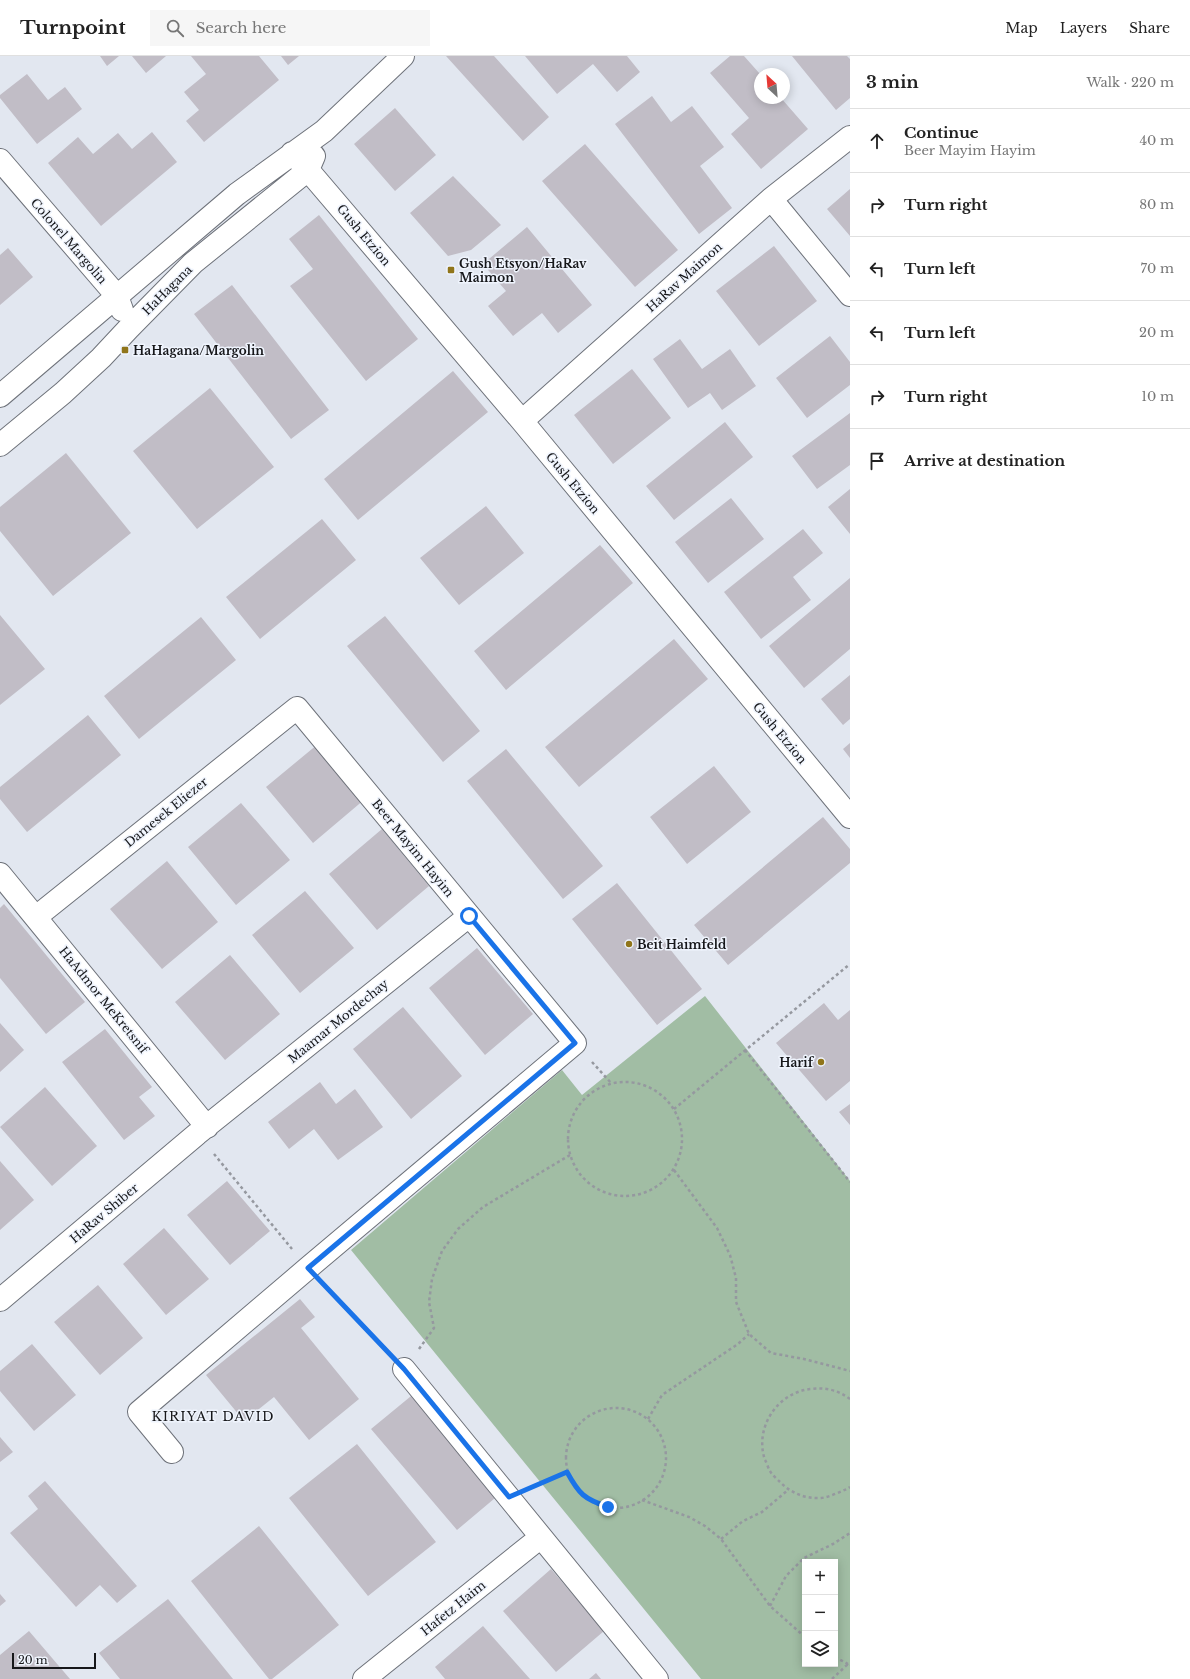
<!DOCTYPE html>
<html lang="en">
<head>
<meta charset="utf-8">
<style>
  body { margin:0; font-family:"Libre Baskerville",serif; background:#f6f6f6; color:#222 }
  .controls { position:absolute; right:12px; bottom:12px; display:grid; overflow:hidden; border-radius:0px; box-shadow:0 2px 10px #0003 }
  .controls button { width:36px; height:36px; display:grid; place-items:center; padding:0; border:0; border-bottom:1px solid #e0e0e0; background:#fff; color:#222; font:20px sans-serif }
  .compass { position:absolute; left:754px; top:12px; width:36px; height:36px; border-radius:50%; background:#fff; box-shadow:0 2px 10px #0003; rotate:334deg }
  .scale { position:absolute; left:12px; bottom:10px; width:84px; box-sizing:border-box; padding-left:4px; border:2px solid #16171a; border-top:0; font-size:11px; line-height:14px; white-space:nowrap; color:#16171a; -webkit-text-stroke:3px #eff4fd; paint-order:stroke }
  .stop { position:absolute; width:12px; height:12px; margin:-9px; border:3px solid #1a73e8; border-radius:50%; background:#fff }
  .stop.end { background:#1a73e8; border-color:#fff; box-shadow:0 1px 4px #0008 }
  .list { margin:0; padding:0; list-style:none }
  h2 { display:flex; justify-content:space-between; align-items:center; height:52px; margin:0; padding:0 16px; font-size:17px }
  h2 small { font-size:13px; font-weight:400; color:#767676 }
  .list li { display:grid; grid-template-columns:26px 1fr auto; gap:12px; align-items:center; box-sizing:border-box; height:64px; padding:0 16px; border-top:1px solid #e0e0e0 }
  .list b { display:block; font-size:15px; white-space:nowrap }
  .list p { margin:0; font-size:13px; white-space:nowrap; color:#767676 }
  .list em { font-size:13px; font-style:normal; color:#767676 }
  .icon { flex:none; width:22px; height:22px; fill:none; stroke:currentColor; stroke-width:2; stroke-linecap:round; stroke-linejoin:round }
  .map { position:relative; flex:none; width:850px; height:1623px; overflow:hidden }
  header { display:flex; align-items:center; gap:24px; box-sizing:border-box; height:56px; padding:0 20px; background:#fff; border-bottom:1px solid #e0e0e0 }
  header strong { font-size:19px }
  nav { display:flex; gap:22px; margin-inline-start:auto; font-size:14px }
  .search { width:280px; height:36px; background:#f6f6f6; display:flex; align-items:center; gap:10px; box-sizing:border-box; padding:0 14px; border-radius:0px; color:#767676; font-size:15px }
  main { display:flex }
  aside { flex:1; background:#fff }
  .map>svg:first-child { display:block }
  .green { fill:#a1bda4; fill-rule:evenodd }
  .building { fill:#c1bdc6 }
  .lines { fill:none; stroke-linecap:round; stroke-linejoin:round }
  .minor-casing { stroke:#6e727a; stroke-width:24 }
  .path { stroke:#95989f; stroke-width:2.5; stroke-dasharray:3 3; stroke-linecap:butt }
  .minor { stroke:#fff; stroke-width:22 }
  .route { stroke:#1a73e8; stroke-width:5 }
  .poi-dot { fill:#90751a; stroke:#eff4fd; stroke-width:1.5 }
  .labels { text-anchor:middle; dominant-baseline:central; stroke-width:3; stroke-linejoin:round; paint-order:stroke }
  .street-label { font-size:12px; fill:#16171a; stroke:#eff4fd }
  .poi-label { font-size:12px; font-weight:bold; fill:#16171a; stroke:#eff4fd; text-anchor:start }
  .neighbourhood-label { font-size:13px; letter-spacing:1px; fill:#16171a; stroke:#eff4fd }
</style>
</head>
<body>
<header>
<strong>Turnpoint</strong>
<div class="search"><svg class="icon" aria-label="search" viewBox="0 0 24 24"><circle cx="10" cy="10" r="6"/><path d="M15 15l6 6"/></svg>Search here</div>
<nav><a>Map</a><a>Layers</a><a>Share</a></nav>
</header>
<main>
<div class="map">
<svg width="850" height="1623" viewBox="0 0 850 1623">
  <rect width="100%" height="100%" fill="#e2e7f0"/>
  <path class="green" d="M705 940 850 1125V1623H701L351 1194 562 1014 582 1039ZM805 1506H835V1608H805Z"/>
  <path class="building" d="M100 0H119L107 10Z
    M132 0H166L146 17Z
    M191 0H259L279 24 204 86 186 65 199 54 184 36 206 18Z
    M281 0H299L288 9Z
    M446 0H494L549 61 523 85Z
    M525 0H627L640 16 617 36 593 8 557 38Z
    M730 0H744L760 18V42H781L808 73 761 113 731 78 749 62 710 17Z
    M792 0H847L850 3V42L836 54Z
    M27 18 48 44 65 31 82 53 37 88 0 42V39Z
    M652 40 671 66 692 50 724 91 700 110 732 152 699 178 615 68Z
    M395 52 436 99 395 135 354 88Z
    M152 76 177 106 101 170 48 107 78 81 93 98 118 77 132 93Z
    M585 88 678 194 635 231 542 125Z
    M453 120 501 169 471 194 448 200 410 157Z
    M850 133V180L827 153Z
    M319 159 418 283 366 325 290 230 313 213 289 183Z
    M527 171 592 249 558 277 542 257 513 280 488 250 506 235 483 208Z
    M774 190 817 245 759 290 716 235Z
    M8 192 33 221 0 249V199Z
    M232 229 329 354 291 383 194 258Z
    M830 280 850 306V329L807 362 776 322Z
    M680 283 702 313 730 293 756 330 722 354 710 337 688 352 653 303Z
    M632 313 671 362 613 408 574 359Z
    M453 315 488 356 358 464 324 423Z
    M210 332 274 411 197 473 133 395Z
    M850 357V409L817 433 792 400Z
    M725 366 753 401 674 464 646 430Z
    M66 397 131 477 53 540 0 475V451Z
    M850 433V478L828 451Z
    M731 442 764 483 708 527 675 486Z
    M486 450 524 497 459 549 420 502Z
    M322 463 356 504 260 583 226 541Z
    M803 473 823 497 793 521 811 544 761 583 724 536Z
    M600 489 633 527 506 634 474 595Z
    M850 522V593L804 632 769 590Z
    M0 559 45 613 0 649Z
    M385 560 480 675 443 706 347 590Z
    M201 561 236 604 139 683 104 640Z
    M674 583 708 623 579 731 545 691Z
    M850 619V663L843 669 821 643Z
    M88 659 121 699 27 776 0 743V731Z
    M850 687V702L843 693Z
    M318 688 365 743 313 787 266 731Z
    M506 693 603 810 563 843 467 725Z
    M714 710 751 756 687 808 650 761Z
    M241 747 290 804 236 849 188 791Z
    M823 761 850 793V807L728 909 694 869Z
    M382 773 429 830 377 874 329 818Z
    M167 805 218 866 162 913 110 853Z
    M617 827 702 933 657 969 572 863Z
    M305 835 354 892 300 937 252 879Z
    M4 848 85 946 46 978 0 922V852Z
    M477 892 533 958 485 999 429 932Z
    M230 899 280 958 225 1004 175 946Z
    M824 947 838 964 850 954V1025L826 1045 776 987Z
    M403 951 462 1020 411 1063 353 993Z
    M0 967 24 994 0 1016Z
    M105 973 152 1031 139 1041 155 1060 124 1084 62 1006Z
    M320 1026 336 1048 355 1033 383 1071 338 1104 314 1073 289 1093 268 1066Z
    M45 1031 97 1090 52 1130 0 1071Z
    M850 1048V1069L839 1056Z
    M0 1105 34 1144 0 1174Z
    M227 1125 270 1175 230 1209 187 1159Z
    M164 1172 209 1223 166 1259 123 1208Z
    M98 1229 143 1282 100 1319 54 1266Z
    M300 1243 315 1261 301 1272 359 1343 309 1384 274 1341 244 1365 206 1319Z
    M32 1288 76 1339 34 1375 0 1335V1315Z
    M416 1336 501 1437 457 1474 371 1373Z
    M0 1381 13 1396 0 1406Z
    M357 1388 436 1486 368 1540 289 1442Z
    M45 1425 137 1530 117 1547 100 1529 76 1551 10 1477 38 1453 28 1440Z
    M259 1470 339 1569 272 1623H269L191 1525Z
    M551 1513 604 1575 556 1616 503 1555Z
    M0 1538 6 1545 0 1550Z
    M168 1543 233 1623H120L99 1597Z
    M483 1570 530 1623H445L435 1611Z
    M29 1575 70 1623H0V1599Z
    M596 1617 601 1623H589Z"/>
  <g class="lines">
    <g class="minor-casing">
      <path id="minor" d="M292 97 308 114 522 365 850 761
        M0 104 117 240 122 254
        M771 143 850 239
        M0 340 237 138 324 75 403 0
        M522 365 771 143 850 81
        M0 389 63 337 101 302 129 272 193 207 308 114 314 100
        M0 818 207 1071
        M36 861 297 652 575 987 308 1212 139 1356 172 1396
        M0 1244 197 1078 469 860
        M404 1313 657 1623
        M364 1623 541 1481"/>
    </g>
    <path class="path" d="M745 994 850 1126
      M592 1006 612 1028
      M568 1083a57 57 0 1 1 114 0a57 57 0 1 1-114 0Z
      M674 1053 850 908
      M214 1098 292 1193
      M674 1114 717 1172 730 1199 736 1222V1246L749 1278 771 1297 804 1303 850 1315
      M326 1231 388 1295
      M419 1293 434 1272 429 1246 432 1223 442 1195 458 1173 483 1151 570 1099
      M850 1343C838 1334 825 1331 810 1333 777 1337 754 1372 765 1404 767 1407 768 1412 770 1415 772 1419 777 1423 780 1426 791 1437 805 1443 821 1442 830 1441 839 1436 847 1433L850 1431
      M566 1402a50 50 0 1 1 100 0a50 50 0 1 1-100 0Z
      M648 1363 662 1339 738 1288 749 1278
      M533 1431 567 1416
      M642 1444 689 1461 705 1470 721 1483 770 1550 805 1581
      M721 1483 743 1465 762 1456 788 1434
      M770 1550 786 1520 804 1502 833 1488 850 1477
      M835 1601 848 1608 850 1607
      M832 1623 848 1608 850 1609"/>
    <use href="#minor" class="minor"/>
  </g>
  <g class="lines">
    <path class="route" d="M469 860 575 987 308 1212 404 1313 509 1441 567 1416C579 1438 584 1443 608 1451"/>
  </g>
  <g class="poi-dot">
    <rect x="447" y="210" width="8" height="8" rx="2"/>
    <rect x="121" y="290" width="8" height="8" rx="2"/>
    <circle cx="629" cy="888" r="4"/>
    <circle cx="821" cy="1006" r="4"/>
  </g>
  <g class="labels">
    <g class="street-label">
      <text transform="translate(364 179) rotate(50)">Gush Etzion</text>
      <text transform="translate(69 185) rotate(49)">Colonel Margolin</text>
      <text transform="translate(684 221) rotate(-42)">HaRav Maimon</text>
      <text transform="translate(167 234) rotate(-45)">HaHagana</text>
      <text transform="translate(573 427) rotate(50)">Gush Etzion</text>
      <text transform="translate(780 677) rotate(50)">Gush Etzion</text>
      <text transform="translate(166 756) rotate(-39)">Damesek Eliezer</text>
      <text transform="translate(413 792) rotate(51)">Beer Mayim Hayim</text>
      <text transform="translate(104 944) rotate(51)">HaAdmor MeKretsnif</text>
      <text transform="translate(338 965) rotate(-39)">Maamar Mordechay</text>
      <text transform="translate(104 1157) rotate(-40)">HaRav Shiber</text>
      <text transform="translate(453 1552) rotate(-39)">Hafetz Haim</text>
    </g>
    <g class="poi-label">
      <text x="459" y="207">Gush Etsyon/HaRav<tspan x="459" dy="14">Maimon</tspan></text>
      <text x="133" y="294">HaHagana/Margolin</text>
      <text x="637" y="888">Beit Haimfeld</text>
      <text x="813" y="1006" text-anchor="end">Harif</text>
    </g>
    <g class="neighbourhood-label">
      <text x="213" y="1360">KIRIYAT DAVID</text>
    </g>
  </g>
</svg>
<div class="controls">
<button>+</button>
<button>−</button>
<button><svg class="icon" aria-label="layers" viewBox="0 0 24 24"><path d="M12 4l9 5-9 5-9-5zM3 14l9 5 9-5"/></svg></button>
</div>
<svg class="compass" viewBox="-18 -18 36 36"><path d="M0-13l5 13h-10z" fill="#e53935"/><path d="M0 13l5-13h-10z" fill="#767676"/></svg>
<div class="scale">20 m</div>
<div class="stop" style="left:469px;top:860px"></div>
<div class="stop end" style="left:608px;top:1451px"></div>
</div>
<aside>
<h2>3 min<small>Walk · 220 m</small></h2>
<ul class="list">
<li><svg class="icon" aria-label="ahead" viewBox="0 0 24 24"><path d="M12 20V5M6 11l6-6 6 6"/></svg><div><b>Continue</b><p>Beer Mayim Hayim</p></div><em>40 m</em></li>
<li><svg class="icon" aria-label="right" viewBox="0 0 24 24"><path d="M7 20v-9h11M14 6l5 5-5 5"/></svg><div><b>Turn right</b></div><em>80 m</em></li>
<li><svg class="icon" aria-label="left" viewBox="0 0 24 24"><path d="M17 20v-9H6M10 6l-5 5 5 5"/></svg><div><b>Turn left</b></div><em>70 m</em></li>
<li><svg class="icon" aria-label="left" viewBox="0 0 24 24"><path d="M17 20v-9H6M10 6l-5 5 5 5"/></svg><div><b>Turn left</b></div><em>20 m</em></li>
<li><svg class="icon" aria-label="right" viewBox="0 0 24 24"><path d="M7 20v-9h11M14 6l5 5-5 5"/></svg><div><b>Turn right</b></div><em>10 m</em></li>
<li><svg class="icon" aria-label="arrive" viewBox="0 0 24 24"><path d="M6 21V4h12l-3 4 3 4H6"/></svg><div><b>Arrive at destination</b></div></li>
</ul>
</aside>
</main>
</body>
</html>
